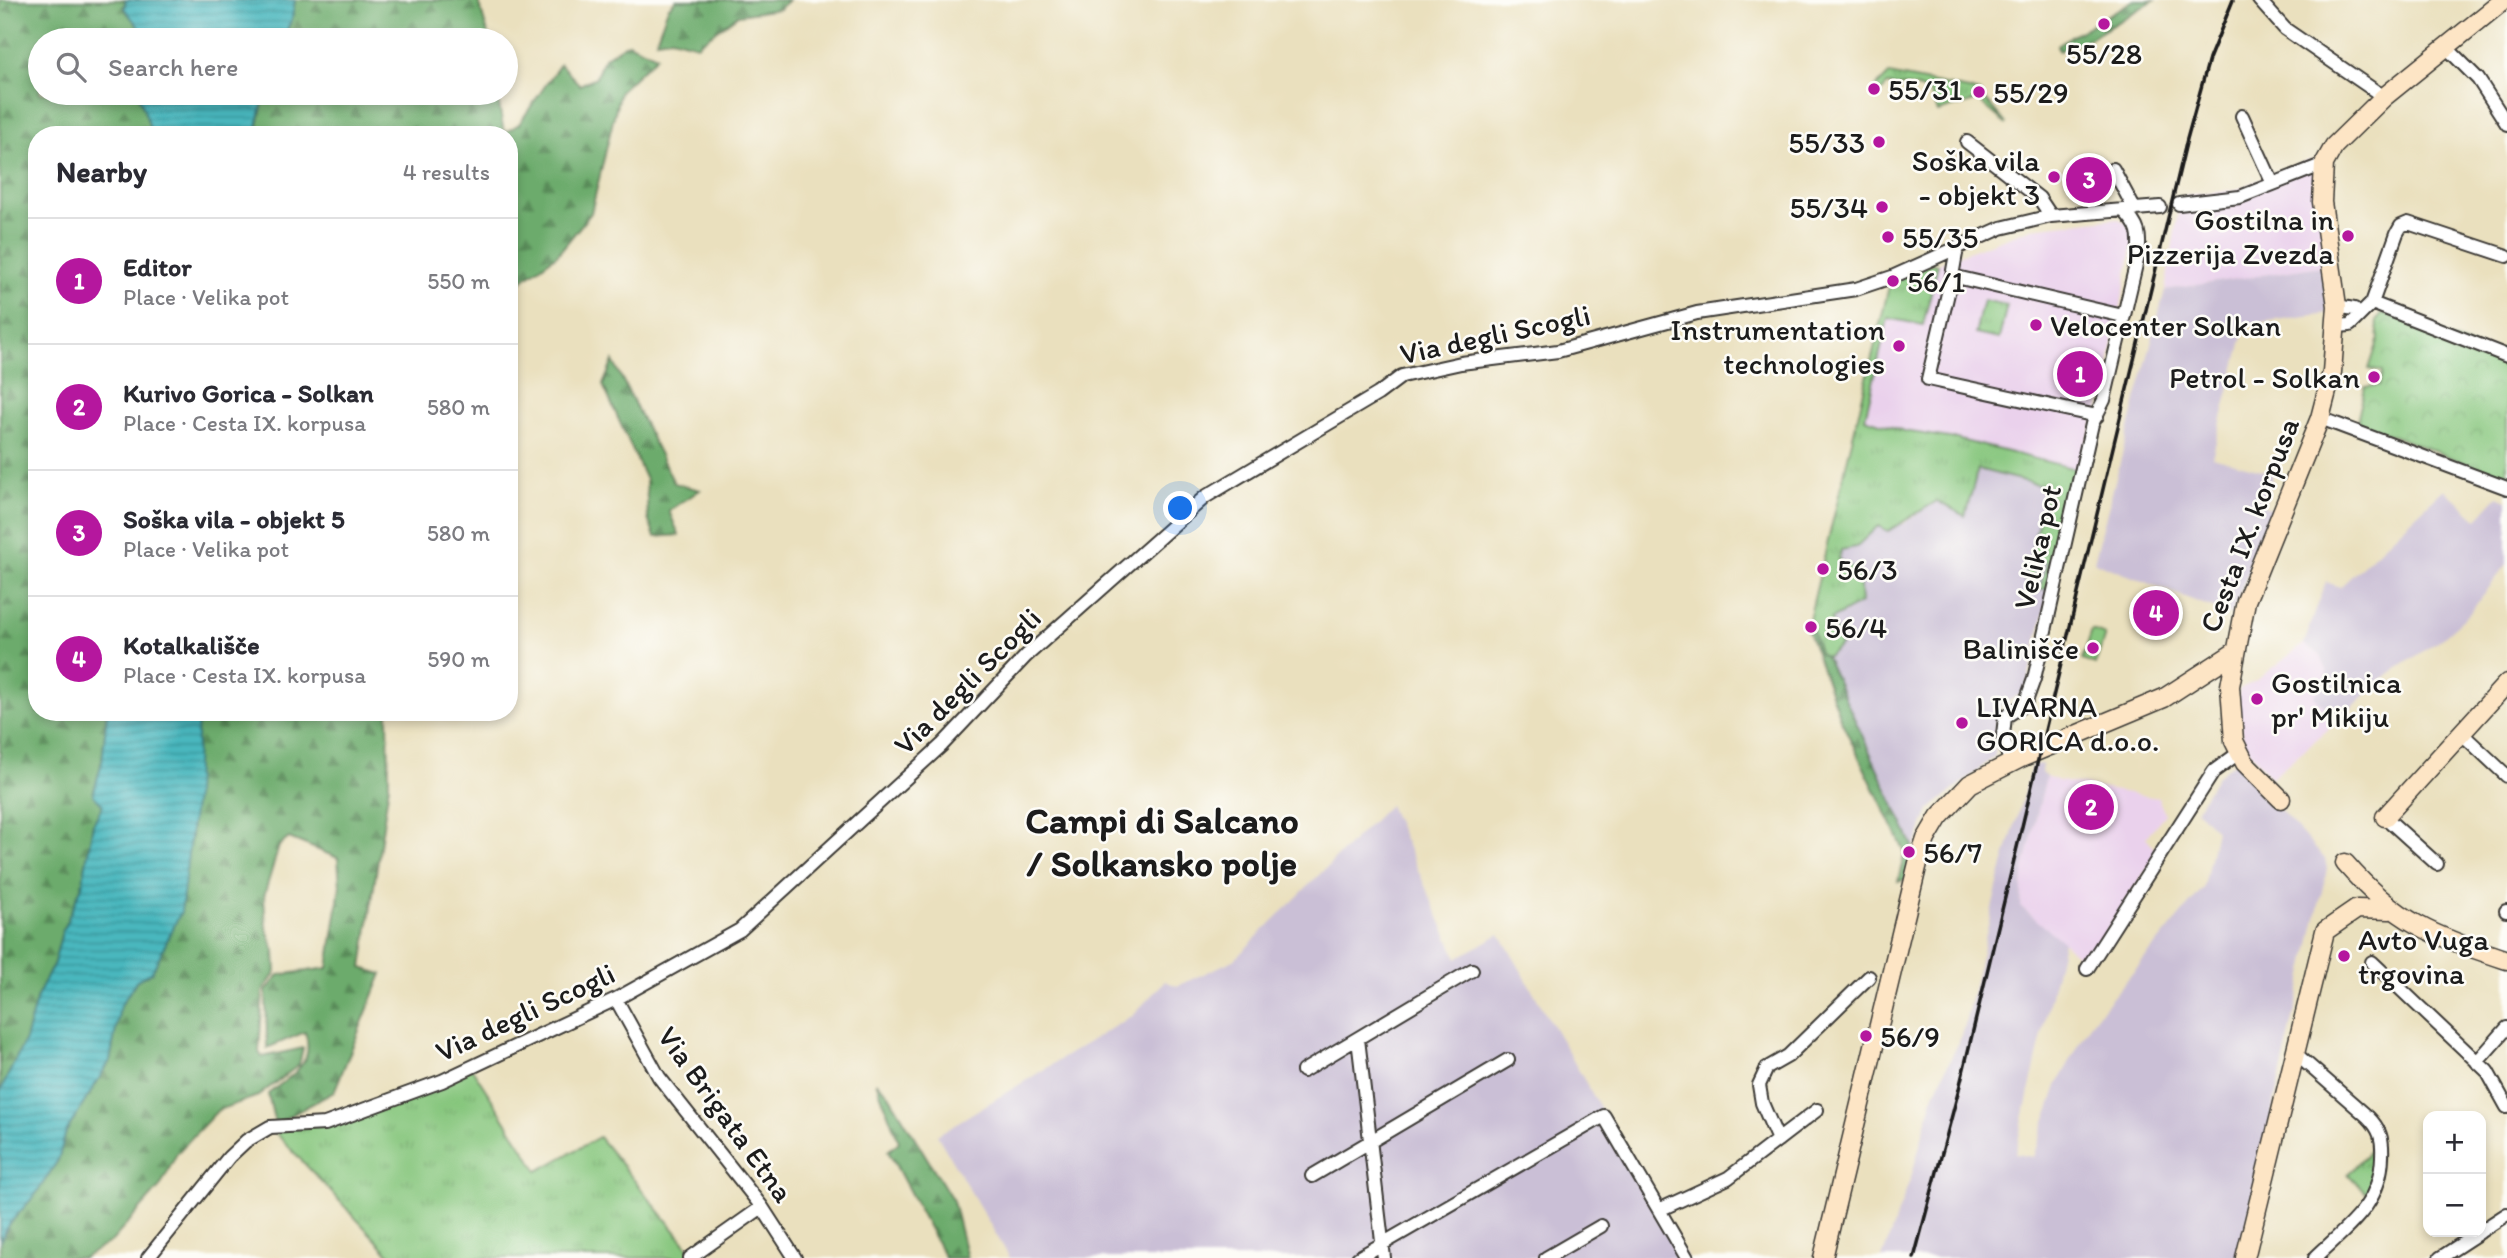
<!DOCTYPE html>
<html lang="en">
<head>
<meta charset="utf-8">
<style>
  body { margin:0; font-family:Itim,sans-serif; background:#f7f7f7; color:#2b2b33 }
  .controls { position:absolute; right:21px; bottom:21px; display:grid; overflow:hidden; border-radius:14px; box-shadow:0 4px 10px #0003 }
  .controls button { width:63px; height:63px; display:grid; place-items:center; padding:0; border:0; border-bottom:2px solid #e1e1e2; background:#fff; color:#2b2b33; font:35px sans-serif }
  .you { position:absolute; left:1181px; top:509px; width:24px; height:24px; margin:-18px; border:5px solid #fff; border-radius:50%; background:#1a73e8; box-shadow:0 0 0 10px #1a73e833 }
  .badge { display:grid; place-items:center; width:46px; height:46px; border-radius:50%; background:#b5179e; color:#fff; font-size:23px; font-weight:700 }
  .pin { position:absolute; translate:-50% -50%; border:4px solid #fff; box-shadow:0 2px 7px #0006 }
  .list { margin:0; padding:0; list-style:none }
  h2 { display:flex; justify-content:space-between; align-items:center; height:91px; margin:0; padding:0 28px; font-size:30px }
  h2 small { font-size:23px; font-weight:400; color:#7c7c81 }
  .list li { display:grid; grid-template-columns:46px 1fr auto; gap:21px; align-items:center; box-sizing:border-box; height:126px; padding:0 28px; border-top:2px solid #e1e1e2 }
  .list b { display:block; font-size:26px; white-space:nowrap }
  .list p { margin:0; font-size:23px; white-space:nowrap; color:#7c7c81 }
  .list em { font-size:23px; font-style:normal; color:#7c7c81 }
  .icon { flex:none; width:38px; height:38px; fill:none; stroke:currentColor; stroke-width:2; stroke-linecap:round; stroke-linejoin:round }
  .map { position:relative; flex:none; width:2507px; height:1258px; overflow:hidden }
  .search { position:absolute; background:#fff; box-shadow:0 4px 10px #0003; left:28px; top:28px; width:490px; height:77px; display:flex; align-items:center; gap:18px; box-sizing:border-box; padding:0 24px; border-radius:38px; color:#7c7c81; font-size:26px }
  .panel { position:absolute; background:#fff; box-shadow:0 4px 10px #0003; left:28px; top:126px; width:490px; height:595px; border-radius:28px }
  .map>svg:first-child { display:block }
  .built { fill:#ead1ec }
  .industrial { fill:#cabfd6 }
  .grass { fill:url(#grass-tufts); stroke:#51714c; stroke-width:2 }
  .forest { fill:url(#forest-firs); stroke:#446444; stroke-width:2 }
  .park { fill:url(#park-crowns); stroke:#51714c; stroke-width:2 }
  .garden { fill:#86c67d; stroke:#51714c; stroke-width:2 }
  .water { fill:url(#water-rules); stroke:#326a6d; stroke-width:2 }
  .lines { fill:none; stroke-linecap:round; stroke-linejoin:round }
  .street-casing { stroke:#3b3934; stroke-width:16 }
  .secondary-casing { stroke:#3b3934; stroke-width:21 }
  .street { stroke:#fff; stroke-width:12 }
  .secondary { stroke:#fde5c5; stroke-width:18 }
  .rail { stroke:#1c1c1c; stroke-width:3.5 }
  .poi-dot { fill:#b5179e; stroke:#fdfcf7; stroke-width:2.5 }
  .labels { text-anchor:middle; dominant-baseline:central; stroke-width:5; stroke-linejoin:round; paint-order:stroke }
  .poi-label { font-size:30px; fill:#1c1c1c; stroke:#fdfcf7; text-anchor:start }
  .street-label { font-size:30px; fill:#1c1c1c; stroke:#fdfcf7 }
  .district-label { font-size:37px; font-weight:bold; fill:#1c1c1c; stroke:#fdfcf7 }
</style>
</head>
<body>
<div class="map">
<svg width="2507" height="1258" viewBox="0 0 2507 1258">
  <defs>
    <pattern id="grass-tufts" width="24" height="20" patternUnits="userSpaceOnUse" patternTransform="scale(1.75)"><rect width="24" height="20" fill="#86c67d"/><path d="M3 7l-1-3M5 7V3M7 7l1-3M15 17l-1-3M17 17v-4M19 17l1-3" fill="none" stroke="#73aa6b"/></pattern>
    <pattern id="forest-firs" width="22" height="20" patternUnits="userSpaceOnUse" patternTransform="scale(1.75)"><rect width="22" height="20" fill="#6cab6c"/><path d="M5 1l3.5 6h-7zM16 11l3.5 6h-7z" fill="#588a58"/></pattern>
    <pattern id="park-crowns" width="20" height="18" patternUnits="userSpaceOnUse" patternTransform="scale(1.75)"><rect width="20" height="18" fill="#86c67d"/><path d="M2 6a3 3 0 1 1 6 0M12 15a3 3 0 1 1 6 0" fill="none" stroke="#73aa6b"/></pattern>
    <pattern id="water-rules" width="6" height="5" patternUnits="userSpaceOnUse" patternTransform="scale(1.75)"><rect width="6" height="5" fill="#48b7be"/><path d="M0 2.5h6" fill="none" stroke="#3b949a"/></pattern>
  </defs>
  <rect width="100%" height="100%" fill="#fdfcf7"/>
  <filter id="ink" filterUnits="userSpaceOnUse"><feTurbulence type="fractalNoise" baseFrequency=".0143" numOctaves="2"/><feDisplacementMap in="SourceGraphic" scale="14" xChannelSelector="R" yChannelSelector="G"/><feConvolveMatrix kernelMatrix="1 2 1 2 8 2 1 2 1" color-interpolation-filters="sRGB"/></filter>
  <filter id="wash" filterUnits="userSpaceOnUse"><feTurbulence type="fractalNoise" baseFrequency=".00686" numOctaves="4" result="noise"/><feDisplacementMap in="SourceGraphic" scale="28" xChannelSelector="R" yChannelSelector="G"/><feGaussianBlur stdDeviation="1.57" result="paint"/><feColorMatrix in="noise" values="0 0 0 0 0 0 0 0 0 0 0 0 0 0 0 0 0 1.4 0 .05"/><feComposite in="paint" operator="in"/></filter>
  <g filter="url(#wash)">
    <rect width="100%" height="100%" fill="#eae0be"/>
    <path class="built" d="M2308 160 2331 170 2322 266 2165 290 2179 208 2184 195 2232 191Z
      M2117 218 2132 226 2133 245 2102 399 2076 469 1956 439 1904 431 1865 418 1898 278 2032 228Z
      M2304 644 2321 656 2327 670 2326 683 2315 696 2338 721 2271 778 2244 743 2237 699 2240 689 2257 680Z
      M2046 776 2059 781 2158 798 2165 814 2146 837 2158 852 2086 962 2021 907 2023 873Z"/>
    <path class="industrial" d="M2322 266 2329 313 2246 324 2212 457 2273 473 2264 507 2273 510 2231 615 2094 562 2165 290Z
      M1977 469 2047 487 2041 561 2055 566 2025 692 1999 706 1993 738 1995 756 1929 810 1914 848 1826 657 1841 645 1831 619 1859 587V572L1838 559 1841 550 1856 547 1878 526 1903 524 1937 501 1952 510Z
      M2444 489 2477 519 2498 496 2507 500V564L2469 614 2441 639 2382 679 2338 721 2314 696 2326 683 2327 670 2321 656 2304 644 2326 582 2340 587Z
      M2236 761 2325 859 2327 869 2239 1258H1882L1912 1174 1934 1094 1963 1033 1998 883 2032 765 2042 764 2041 773 2046 776 2023 873 2021 907 2063 942 2015 1154 2033 1157 2058 1083 2091 1023 2204 887 2216 830 2196 810 2217 776Z
      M1389 805 1457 958 1500 934 1687 1258H1010L937 1135 1133 1015 1165 981 1177 986 1234 960Z"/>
    <path class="grass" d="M1889 74 1979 92 2007 125 1978 100 1938 112 1930 93 1915 87 1887 85 1876 99 1871 92Z
      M1930 264H1938L1923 325 1888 318 1865 418 1904 431 1956 439 2076 469 2049 589H2040L2047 562 2041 561 2028 582 2024 581 2047 487 1978 469 1965 516 1937 501 1888 531 1878 526 1856 547 1841 550 1838 559 1859 572 1861 603 1831 619 1841 645 1826 657 1819 653 1812 629 1807 628 1890 282Z
      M1983 300 2007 305 1999 339 1975 334Z
      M471 1067 538 1171 599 1137 694 1254 690 1258H393L270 1127 325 1124Z
      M2378 1142V1176L2369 1196 2348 1174Z"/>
    <path class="forest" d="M0 0H126L124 8 144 34 143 40H40V93H138L149 125 148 135H37V712H107L102 762 93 794 103 805 93 824 82 886 62 932 54 963 37 997 25 1040 0 1092Z
      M295 0H478L490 40H283L292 19Z
      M676 0H788L779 9 738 15 697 45 671 38 656 40 668 8Z
      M2134 0H2154L2089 39 2059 51 2057 45Z
      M628 43 657 56 620 91 591 213 558 254 509 290V135H256L265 93H497L504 133 519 124 560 64 580 85 596 77 604 58Z
      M613 361 674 483 700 490 669 511 679 535 655 537 648 519 646 480 603 385Z
      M1807 628 1812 629 1819 653 1826 657 1914 848 1906 880 1898 881 1905 852 1840 718Z
      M198 712H388L389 785 362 968 382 974 334 1092 275 1124 268 1094C289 1076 316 1066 305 1032L267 1048 266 991 279 975 328 968 340 887 338 858 289 838 279 846 264 896 266 927 275 951 276 972 263 991 259 1052 262 1057 303 1048 299 1065 258 1096 218 1110 177 1153 160 1187 112 1241 83 1258H0V1241L10 1223 36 1194 58 1160 66 1132 110 1061 120 1007 137 980 152 972 191 838Z
      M876 1082 887 1092 953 1201 967 1258H945L888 1151 899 1142Z"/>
    <path class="park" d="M2383 313 2507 359V484L2491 479 2492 473 2357 422 2365 387 2380 385 2382 372 2369 369 2379 338 2376 320Z"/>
    <path class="garden" d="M2092 630 2105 635 2095 665 2082 660Z"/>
    <path class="water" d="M126 0H295L292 19 282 40H143L144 34 124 8Z
      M138 93H265L255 135H148L149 125Z
      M107 712H198L195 797 181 912 152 972 137 980 120 1007 110 1061 66 1132 58 1160 36 1194 10 1223 0 1241V1092L25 1040 37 997 54 963 62 932 82 886 93 824 103 805 93 795 102 762Z"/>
  </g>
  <g filter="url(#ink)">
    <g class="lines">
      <g class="street-casing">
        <path id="street" d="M2259 0 2285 29 2384 97
          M2446 47 2478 79 2507 124
          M2242 116 2273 184
          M1967 142 2039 198 2051 216
          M2113 169 2135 210
          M2179 204 2240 197 2324 164
          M1957 248 1952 276 2123 316
          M1952 276 1928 379 2097 416
          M2372 303 2507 356
          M2337 306 2354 309 2359 316 2350 325 2338 326
          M2359 316 2372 303 2397 233 2401 226 2408 223 2507 256
          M2320 418 2507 488
          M2460 732 2507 776
          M2010 763 2003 735 2005 717 2025 704 2034 679 2092 424 2104 400 2138 256C2141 235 2139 226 2124 211
          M2385 817 2437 864
          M2506 911H2507
          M2372 962 2487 1071 2507 1107
          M2087 969 2214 771 2240 752
          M616 999 659 1077 762 1207 795 1258
          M1358 1039 1384 1258
          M2296 1054 2368 1117C2380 1129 2383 1139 2382 1156 2381 1205 2348 1226 2315 1258
          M2477 1062 2507 1028
          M1303 1071 1472 970
          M1778 1140 1762 1103 1759 1085 1767 1068 1788 1056 1869 977
          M1312 1176 1508 1060
          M1659 1210 1728 1178 1817 1110
          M2481 1231 2507 1214
          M148 1258 229 1157 246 1141 270 1127 325 1124 442 1081 616 999 740 930 942 745 1026 656 1205 497 1378 394 1402 376 1461 363 1558 351 1697 313 1856 289 1892 277 2001 228 2051 216 2160 207
          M690 1258 762 1207
          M1358 1258 1604 1116 1687 1258
          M1546 1258 1601 1226
          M2440 1258 2480 1232"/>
      </g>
      <g class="secondary-casing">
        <path id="secondary" d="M2281 799 2245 763 2234 741 2230 686 2246 601 2320 418 2332 372 2337 306 2322 202 2324 164 2334 146 2384 97 2504 0
          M2385 817 2507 683
          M2345 863C2398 924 2432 935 2507 960
          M1823 1258 1918 863 1926 839 1939 817 1970 784 2021 758 2164 698 2235 652
          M2245 1258 2325 931 2357 909 2390 910"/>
      </g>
      <use href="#street" class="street"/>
      <use href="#secondary" class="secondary"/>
      <path class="rail" d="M1914 1258 1959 1089 2187 139 2209 59 2233 0"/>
    </g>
  </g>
  <g class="poi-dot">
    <circle cx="2104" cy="24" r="7"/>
    <circle cx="1874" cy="89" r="7"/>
    <circle cx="1979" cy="92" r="7"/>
    <circle cx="1879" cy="142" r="7"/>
    <circle cx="2054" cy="177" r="7"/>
    <circle cx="1882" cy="207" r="7"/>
    <circle cx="2348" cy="236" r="7"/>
    <circle cx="1888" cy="237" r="7"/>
    <circle cx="1893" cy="281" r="7"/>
    <circle cx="2036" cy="325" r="7"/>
    <circle cx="1899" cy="346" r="7"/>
    <circle cx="2374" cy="377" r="7"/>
    <circle cx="1823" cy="569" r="7"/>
    <circle cx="1811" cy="627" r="7"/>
    <circle cx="2093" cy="648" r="7"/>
    <circle cx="2257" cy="699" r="7"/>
    <circle cx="1962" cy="723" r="7"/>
    <circle cx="1909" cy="852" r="7"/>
    <circle cx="2344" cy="956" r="7"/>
    <circle cx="1866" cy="1036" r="7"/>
  </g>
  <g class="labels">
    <g class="poi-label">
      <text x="2104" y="53" text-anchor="middle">55/28</text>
      <text x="1888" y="89">55/31</text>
      <text x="1993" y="92">55/29</text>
      <text x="1865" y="142" text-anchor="end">55/33</text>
      <text x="2040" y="160" text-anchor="end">Soška vila<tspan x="2040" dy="34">- objekt 3</tspan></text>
      <text x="1868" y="207" text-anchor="end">55/34</text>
      <text x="2334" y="219" text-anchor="end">Gostilna in<tspan x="2334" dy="34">Pizzerija Zvezda</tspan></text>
      <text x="1902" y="237">55/35</text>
      <text x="1907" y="281">56/1</text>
      <text x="2050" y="325">Velocenter Solkan</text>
      <text x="1885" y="329" text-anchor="end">Instrumentation<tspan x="1885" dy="34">technologies</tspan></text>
      <text x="2360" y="377" text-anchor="end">Petrol - Solkan</text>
      <text x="1837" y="569">56/3</text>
      <text x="1825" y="627">56/4</text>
      <text x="2079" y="648" text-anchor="end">Balinišče</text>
      <text x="2271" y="682">Gostilnica<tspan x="2271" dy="34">pr' Mikiju</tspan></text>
      <text x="1976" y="706">LIVARNA<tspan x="1976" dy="34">GORICA d.o.o.</tspan></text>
      <text x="1923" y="852">56/7</text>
      <text x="2358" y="939">Avto Vuga<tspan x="2358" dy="34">trgovina</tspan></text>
      <text x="1880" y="1036">56/9</text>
    </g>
    <g class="street-label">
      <text transform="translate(1495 334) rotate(-12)">Via degli Scogli</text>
      <text transform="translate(2249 525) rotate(-69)">Cesta IX. korpusa</text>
      <text transform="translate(2037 547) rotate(-77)">Velika pot</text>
      <text transform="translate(967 681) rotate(-45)">Via degli Scogli</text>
      <text transform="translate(525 1012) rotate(-25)">Via degli Scogli</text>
      <text transform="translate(726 1114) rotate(54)">Via Brigata Etna</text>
    </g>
    <g class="district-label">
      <text x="1162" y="820">Campi di Salcano<tspan x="1162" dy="43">/ Solkansko polje</tspan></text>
    </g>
  </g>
</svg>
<div class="controls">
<button>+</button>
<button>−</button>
</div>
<div class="you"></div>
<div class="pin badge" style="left:2080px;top:374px">1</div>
<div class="pin badge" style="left:2091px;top:807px">2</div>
<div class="pin badge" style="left:2089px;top:180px">3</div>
<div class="pin badge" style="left:2156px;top:613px">4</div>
<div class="search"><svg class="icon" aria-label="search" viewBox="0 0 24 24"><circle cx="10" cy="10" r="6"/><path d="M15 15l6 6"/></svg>Search here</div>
<section class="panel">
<h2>Nearby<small>4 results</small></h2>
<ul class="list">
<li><span class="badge">1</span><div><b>Editor</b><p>Place · Velika pot</p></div><em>550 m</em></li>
<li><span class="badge">2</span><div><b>Kurivo Gorica - Solkan</b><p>Place · Cesta IX. korpusa</p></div><em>580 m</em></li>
<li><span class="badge">3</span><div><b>Soška vila - objekt 5</b><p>Place · Velika pot</p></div><em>580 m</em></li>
<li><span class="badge">4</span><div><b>Kotalkališče</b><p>Place · Cesta IX. korpusa</p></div><em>590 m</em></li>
</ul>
</section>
</div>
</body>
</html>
